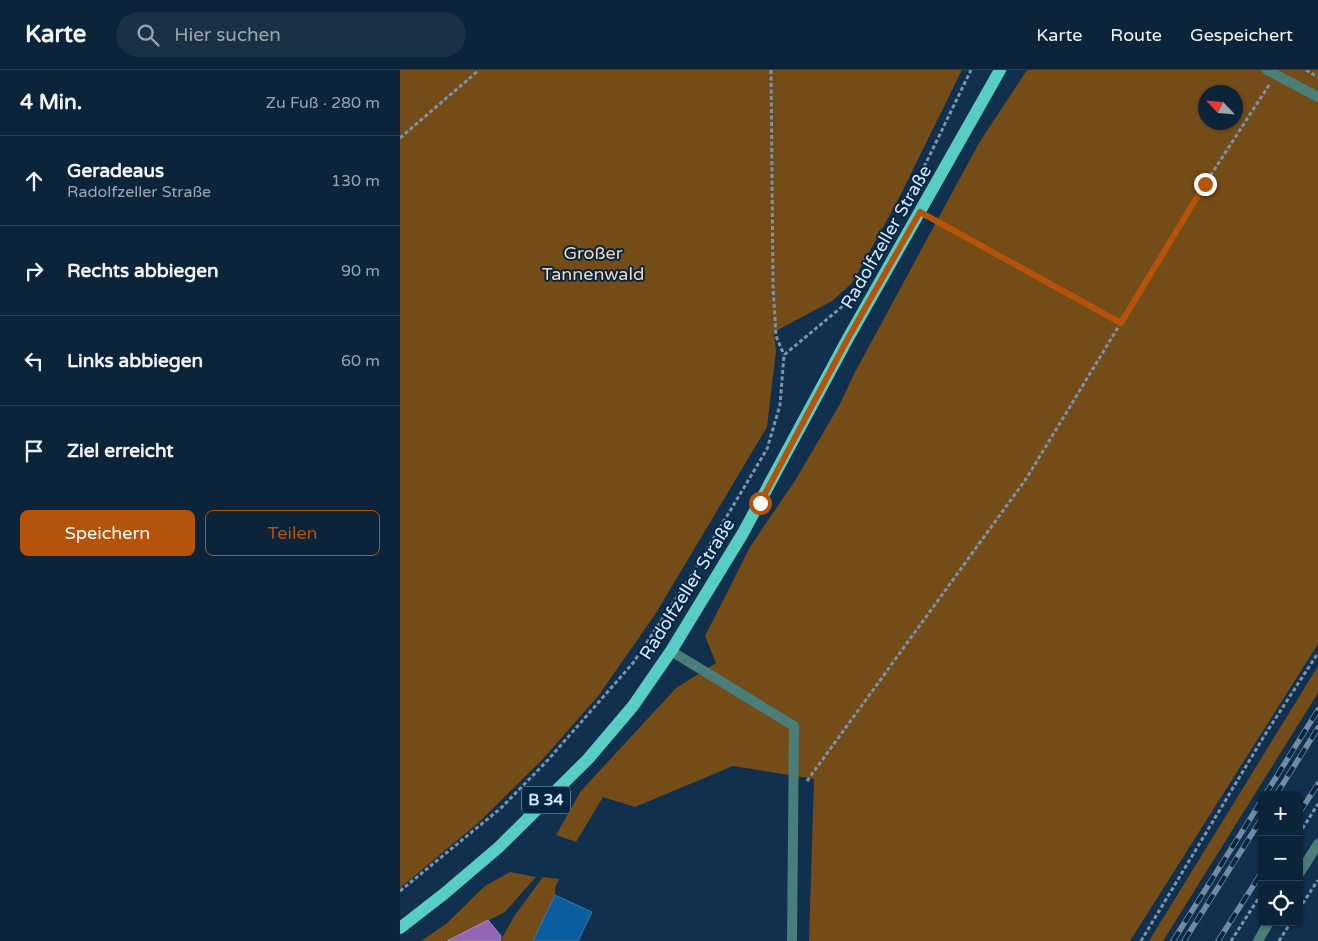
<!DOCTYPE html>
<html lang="de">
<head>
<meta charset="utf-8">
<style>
  body { margin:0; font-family:"Varela Round",sans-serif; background:#1a3045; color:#f1f3f6 }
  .controls { position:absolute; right:15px; bottom:15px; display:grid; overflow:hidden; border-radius:8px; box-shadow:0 1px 4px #0004 }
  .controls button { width:45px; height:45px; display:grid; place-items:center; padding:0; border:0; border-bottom:1px solid #2c4154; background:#0c243a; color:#f1f3f6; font:25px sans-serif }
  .compass { position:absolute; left:798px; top:15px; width:45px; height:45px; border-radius:50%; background:#0c243a; box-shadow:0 1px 4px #0004; rotate:296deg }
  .stop { position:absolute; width:15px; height:15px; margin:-11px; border:4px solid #b45309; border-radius:50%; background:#fff }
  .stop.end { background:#b45309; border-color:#fff; box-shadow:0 1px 5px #0008 }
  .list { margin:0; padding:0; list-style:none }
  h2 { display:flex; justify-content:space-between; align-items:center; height:65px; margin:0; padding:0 20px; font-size:21px }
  h2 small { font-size:16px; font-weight:400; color:#9aa4af }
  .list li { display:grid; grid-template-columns:32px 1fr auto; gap:15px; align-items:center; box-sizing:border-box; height:90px; padding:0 20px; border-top:1px solid #2c4154 }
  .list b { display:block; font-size:19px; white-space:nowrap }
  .list p { margin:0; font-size:16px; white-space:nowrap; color:#9aa4af }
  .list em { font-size:16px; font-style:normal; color:#9aa4af }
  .actions { display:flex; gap:10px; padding:15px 20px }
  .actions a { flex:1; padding:11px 0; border:1px solid #b45309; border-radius:8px; text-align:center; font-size:18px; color:#b45309 }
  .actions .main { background:#b45309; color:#fff }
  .icon { flex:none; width:28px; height:28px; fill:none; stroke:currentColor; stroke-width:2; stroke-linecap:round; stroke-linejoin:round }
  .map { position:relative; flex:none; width:918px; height:871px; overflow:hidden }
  header { display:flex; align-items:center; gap:30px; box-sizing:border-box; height:70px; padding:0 25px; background:#0c243a; border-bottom:1px solid #2c4154 }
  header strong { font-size:24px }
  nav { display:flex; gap:28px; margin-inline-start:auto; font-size:18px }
  .search { width:350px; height:45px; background:#1a3045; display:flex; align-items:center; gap:12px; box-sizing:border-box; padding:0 18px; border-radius:28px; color:#9aa4af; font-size:19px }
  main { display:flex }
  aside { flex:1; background:#0c243a }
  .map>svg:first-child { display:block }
  .green { fill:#744c18; fill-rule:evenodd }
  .water { fill:#9266b4; stroke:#a68dc9 }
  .building { fill:#0a5e9e; stroke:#3a77af }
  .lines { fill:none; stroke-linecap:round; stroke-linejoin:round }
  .path { stroke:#7a92aa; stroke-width:3; stroke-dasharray:4 2.5; stroke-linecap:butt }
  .minor { stroke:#4a7e79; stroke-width:10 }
  .tertiary { stroke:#4a7e79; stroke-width:10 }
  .primary { stroke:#57cdc4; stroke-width:12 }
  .rail-casing { stroke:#728ba3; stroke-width:5.5 }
  .rail { stroke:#052642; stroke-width:4; stroke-dasharray:11; stroke-linecap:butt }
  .route { stroke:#b45309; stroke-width:6 }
  .labels { text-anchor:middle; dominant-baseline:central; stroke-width:4; stroke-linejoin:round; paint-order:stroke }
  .shield { fill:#052642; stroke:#97adc3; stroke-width:1 }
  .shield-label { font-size:16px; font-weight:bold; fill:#d5e7fa }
  .street-label { font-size:18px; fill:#d5e7fa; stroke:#052642 }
  .park-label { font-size:18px; fill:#fad7b2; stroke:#052642 }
</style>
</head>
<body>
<header>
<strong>Karte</strong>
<div class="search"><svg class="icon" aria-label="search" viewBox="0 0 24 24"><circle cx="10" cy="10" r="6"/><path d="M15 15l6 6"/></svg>Hier suchen</div>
<nav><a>Karte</a><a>Route</a><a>Gespeichert</a></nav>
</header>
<main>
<aside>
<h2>4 Min.<small>Zu Fuß · 280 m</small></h2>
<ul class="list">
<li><svg class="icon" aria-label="ahead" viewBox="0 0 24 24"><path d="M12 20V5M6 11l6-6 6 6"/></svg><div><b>Geradeaus</b><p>Radolfzeller Straße</p></div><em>130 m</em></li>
<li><svg class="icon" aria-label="right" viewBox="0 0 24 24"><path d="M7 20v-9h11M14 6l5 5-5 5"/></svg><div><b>Rechts abbiegen</b></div><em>90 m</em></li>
<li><svg class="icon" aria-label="left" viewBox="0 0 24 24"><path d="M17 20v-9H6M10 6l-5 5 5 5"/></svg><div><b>Links abbiegen</b></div><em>60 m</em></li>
<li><svg class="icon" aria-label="arrive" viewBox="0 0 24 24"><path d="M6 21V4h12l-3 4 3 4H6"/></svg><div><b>Ziel erreicht</b></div></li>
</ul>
<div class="actions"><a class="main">Speichern</a><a>Teilen</a></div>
</aside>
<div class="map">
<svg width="918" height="871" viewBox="0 0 918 871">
  <rect width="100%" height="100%" fill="#10304d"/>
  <path class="green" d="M0 0H562L497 132 452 213 432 231 374 262 376 281 367 357 256 543 199 625 142 690 78 753 0 818Z
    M627 0H918V574L730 871H409L414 709 333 696 235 737 203 727 176 772 156 765 181 721 276 618 316 593 305 566 350 477 396 409 440 334 454 304 579 73ZM806 22H836V52H806Z
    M918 596V623L763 871H749Z
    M110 802 136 807 105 842 47 871H21L46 854 85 816Z
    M143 807 159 809 155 818V825L133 871H100L115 845Z"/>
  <path class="water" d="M88 850 101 866 100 871H47Z"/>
  <path class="building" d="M155 825 192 842 178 871H133Z"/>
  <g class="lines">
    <path class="path" d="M371 0 373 216 376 266 384 285
      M906 0 918 7
      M0 68 79 0
      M510 126 571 0
      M532 148 721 253
      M407 711 626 409 805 114 869 15
      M899 764 918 734
      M0 821 101 738 147 691 233 593 290 508 367 379 380 335 384 285 444 235 460 214
      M899 839 918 810
      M741 871 866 663 918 583
      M831 871 862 823
      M879 871 891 852"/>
    <path class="minor" d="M271 581 394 656 392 871
      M899 804 918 774
      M858 871 869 852"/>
    <path class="tertiary" d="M867 0 918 27"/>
    <path class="primary" d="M0 858 45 823 99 777 188 689 233 636 271 581 343 463 447 270 600 0"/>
    <g class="rail-casing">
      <path id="rail" d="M865 725 918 640
        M876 725 918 658
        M899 743 918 714
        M773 871 862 730
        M784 871 862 748
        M818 871 862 802"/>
    </g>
    <use href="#rail" class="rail"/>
  </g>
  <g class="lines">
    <path class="route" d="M360 433 447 270 520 142 721 253 805 114"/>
  </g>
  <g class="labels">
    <rect class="shield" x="122" y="716.5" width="48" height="27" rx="4"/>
    <g class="shield-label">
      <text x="146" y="730">B 34</text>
    </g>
    <g class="street-label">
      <text transform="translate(486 167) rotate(-60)">Radolfzeller Straße</text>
      <text transform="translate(287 519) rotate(-58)">Radolfzeller Straße</text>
    </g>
    <g class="park-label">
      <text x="193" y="183">Großer<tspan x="193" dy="21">Tannenwald</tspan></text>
    </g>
  </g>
</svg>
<div class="controls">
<button>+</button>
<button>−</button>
<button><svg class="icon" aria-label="locate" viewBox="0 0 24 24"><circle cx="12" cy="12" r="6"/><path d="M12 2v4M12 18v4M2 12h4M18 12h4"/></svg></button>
</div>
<svg class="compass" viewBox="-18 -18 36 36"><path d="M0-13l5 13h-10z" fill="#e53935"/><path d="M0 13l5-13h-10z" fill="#9aa4af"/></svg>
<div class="stop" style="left:360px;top:433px"></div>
<div class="stop end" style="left:805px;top:114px"></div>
</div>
</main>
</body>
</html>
